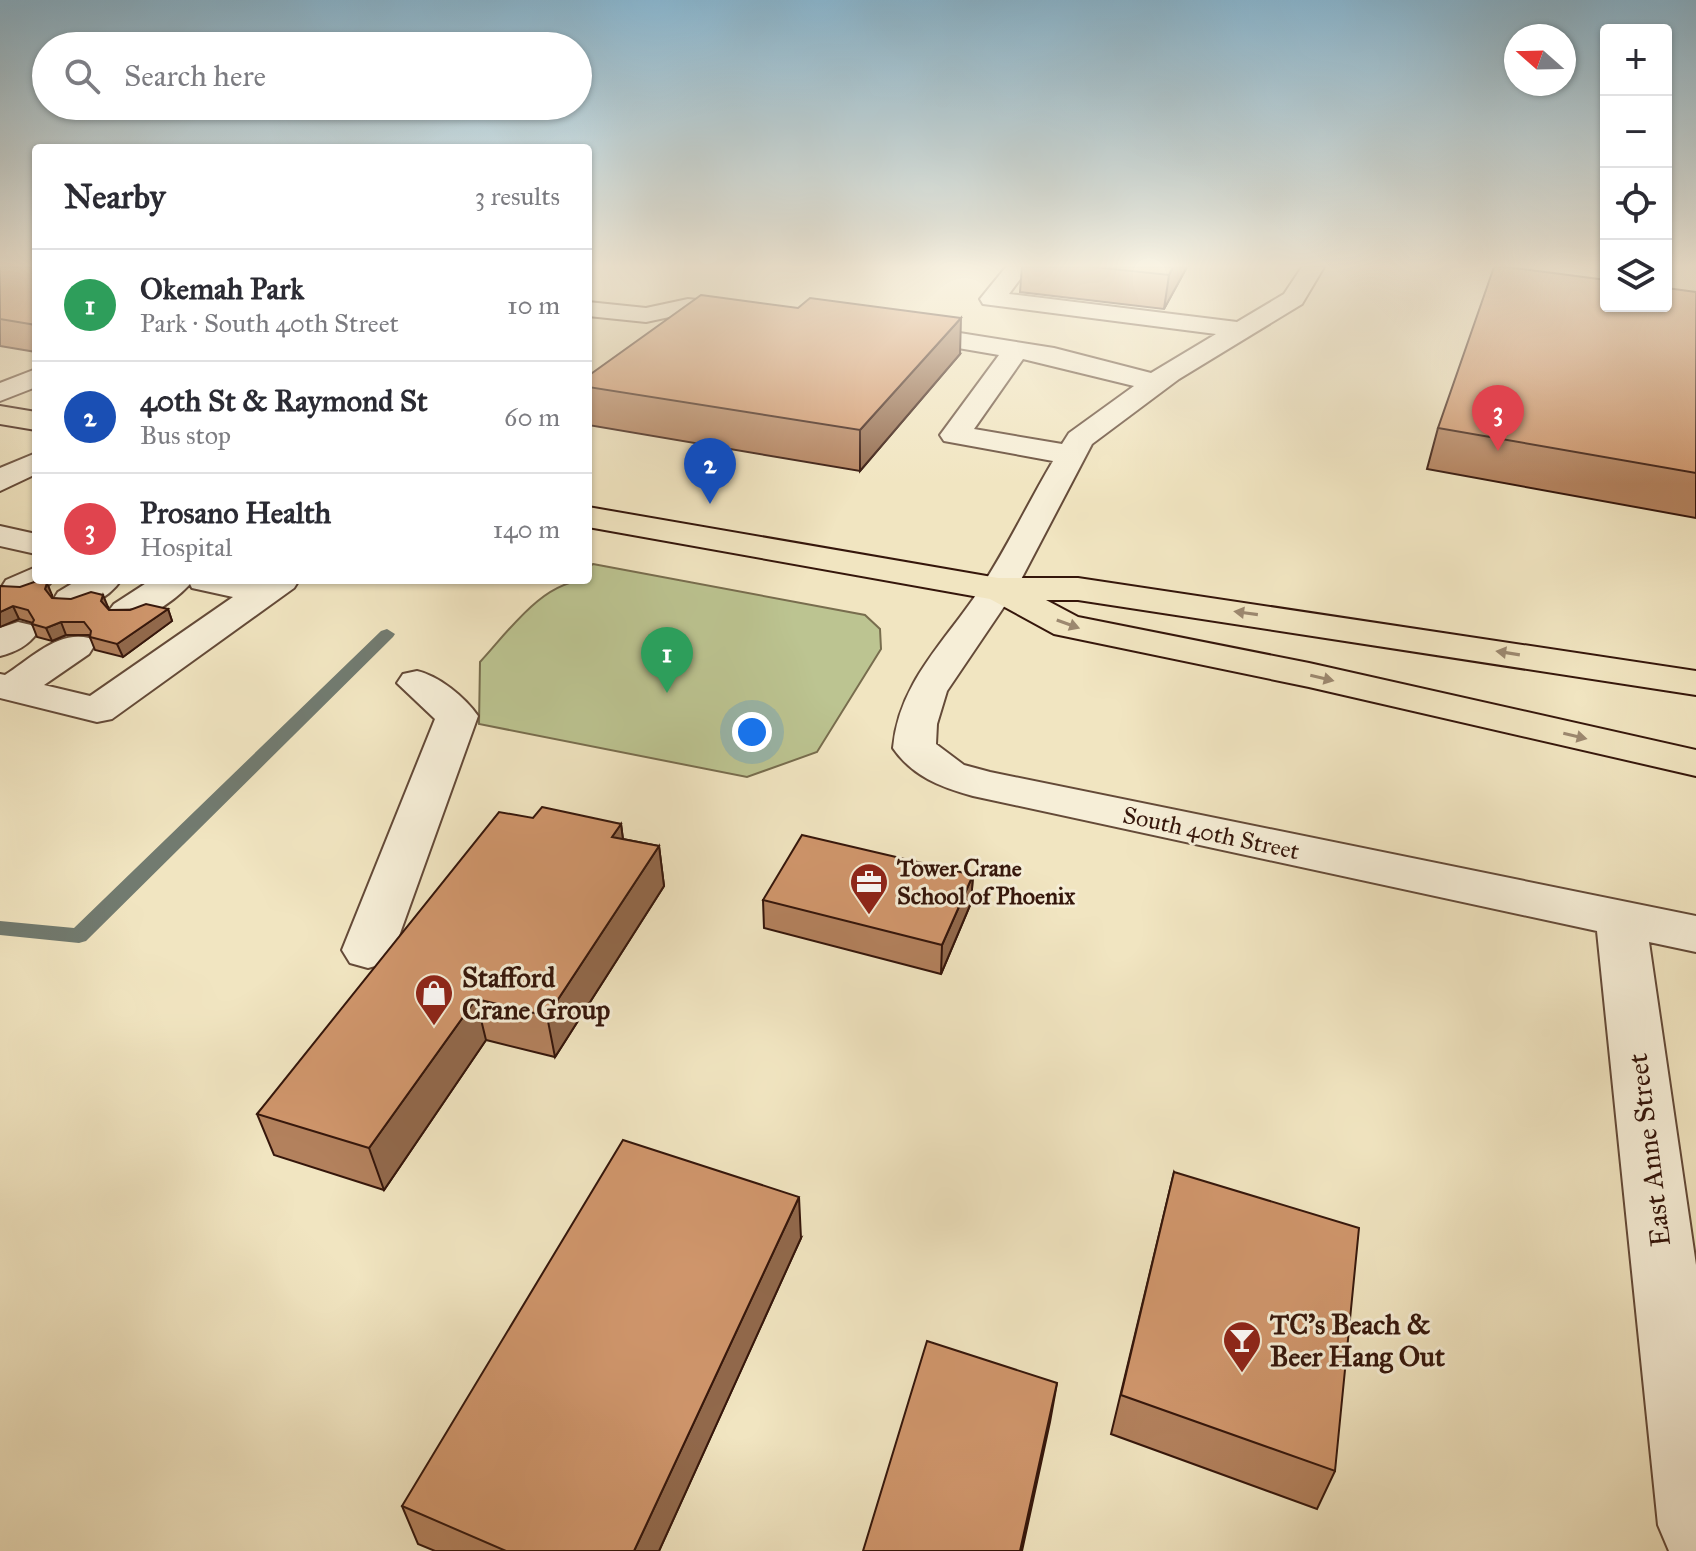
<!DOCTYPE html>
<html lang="en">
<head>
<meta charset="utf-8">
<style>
  body { margin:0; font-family:"IM FELL Great Primer",serif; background:#f2f2f3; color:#2b2b33 }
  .controls { position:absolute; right:24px; top:24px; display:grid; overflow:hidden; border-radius:8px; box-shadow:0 2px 6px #0004 }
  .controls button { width:72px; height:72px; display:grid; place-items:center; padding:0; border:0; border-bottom:2px solid #e1e1e2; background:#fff; color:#2b2b33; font:40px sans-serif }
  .compass { position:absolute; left:1504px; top:24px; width:72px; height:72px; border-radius:50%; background:#fff; box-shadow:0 2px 6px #0004; rotate:290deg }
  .you { position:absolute; left:752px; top:732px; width:28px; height:28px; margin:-20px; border:6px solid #fff; border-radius:50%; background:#1a73e8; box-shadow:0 0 0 12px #1a73e833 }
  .badge { display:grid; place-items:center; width:52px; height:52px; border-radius:50%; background:#db2777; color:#fff; font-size:26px; font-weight:700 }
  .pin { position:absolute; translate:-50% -66px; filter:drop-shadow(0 2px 4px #0008) }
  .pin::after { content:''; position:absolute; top:42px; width:28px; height:24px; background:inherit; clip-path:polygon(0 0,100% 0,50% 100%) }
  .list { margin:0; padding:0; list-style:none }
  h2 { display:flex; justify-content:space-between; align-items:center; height:104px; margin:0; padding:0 32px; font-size:34px }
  h2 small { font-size:26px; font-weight:400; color:#7c7c81 }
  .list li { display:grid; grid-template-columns:52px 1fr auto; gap:24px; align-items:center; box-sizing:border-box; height:112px; padding:0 32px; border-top:2px solid #e1e1e2 }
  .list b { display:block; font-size:30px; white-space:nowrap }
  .list p { margin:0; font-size:26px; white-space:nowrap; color:#7c7c81 }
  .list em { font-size:26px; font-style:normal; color:#7c7c81 }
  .icon { flex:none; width:44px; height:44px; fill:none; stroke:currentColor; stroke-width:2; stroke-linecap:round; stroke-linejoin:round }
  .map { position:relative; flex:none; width:1696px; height:1551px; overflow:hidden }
  .search { position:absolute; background:#fff; box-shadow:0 2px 6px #0004; left:32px; top:32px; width:560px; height:88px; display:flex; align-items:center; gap:20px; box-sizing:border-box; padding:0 28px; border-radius:44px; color:#7c7c81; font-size:30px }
  .panel { position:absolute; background:#fff; box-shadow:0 2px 6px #0004; left:32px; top:144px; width:560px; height:440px; border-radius:8px }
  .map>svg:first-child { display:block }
  .green { fill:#bcc491; stroke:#786d4e; stroke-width:2 }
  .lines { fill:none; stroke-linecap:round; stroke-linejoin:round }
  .stream { fill:#727b70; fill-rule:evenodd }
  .minor-casing { stroke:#644a38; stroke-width:4 }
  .major-casing { stroke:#35160b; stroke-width:4 }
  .minor { fill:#f6eed7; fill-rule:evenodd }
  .major { fill:#f1e5c1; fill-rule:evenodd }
  .wall { fill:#b3815d; stroke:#35160b; stroke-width:2 }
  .shaded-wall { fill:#92694c; stroke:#35160b; stroke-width:2 }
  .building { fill:#d0966c; stroke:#35160b; stroke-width:2 }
  .oneway { fill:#9c886f }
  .labels { text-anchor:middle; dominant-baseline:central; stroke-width:6; stroke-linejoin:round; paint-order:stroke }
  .street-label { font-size:24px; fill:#35160b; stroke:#f6eed7 }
  .poi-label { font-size:24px; font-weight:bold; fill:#35160b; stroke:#f6eed7; text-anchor:start }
  .near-poi-label { font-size:28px; font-weight:bold; fill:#35160b; stroke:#f6eed7; text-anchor:start }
  .near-street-label { font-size:28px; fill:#35160b; stroke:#f6eed7 }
</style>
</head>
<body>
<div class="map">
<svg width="1696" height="1551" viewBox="0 0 1696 1551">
  <rect width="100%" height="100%" fill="#f1e5c1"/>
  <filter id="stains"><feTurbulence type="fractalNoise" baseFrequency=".0025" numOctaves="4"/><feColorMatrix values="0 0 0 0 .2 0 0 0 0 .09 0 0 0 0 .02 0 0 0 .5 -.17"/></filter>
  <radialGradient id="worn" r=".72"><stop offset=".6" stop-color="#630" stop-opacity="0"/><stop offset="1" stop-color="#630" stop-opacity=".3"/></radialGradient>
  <path class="green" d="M593 564 865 615 880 629 881 649 817 752 747 777 479 724 480 662C508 632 543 580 588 580V568Z"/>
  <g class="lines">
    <path class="stream" d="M387 629 395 634 393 637 86 941 79 943 0 935V921L74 928 381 631Z"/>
    <g class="minor-casing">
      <path id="minor" d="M1006 267H1029L1009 294 1237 322 1284 294 1302 267H1324L1302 304 1179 379 1092 444 1016 589 947 691 937 724 936 744 964 765 990 772 1696 916V952L1649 942 1696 1265V1551H1669L1658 1525 1597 931 973 796C941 787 913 777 893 748 899 682 945 642 980 589 1007 548 1028 503 1053 461L944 441 940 435 999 355 894 337 890 332 894 327 903 324 1054 348 1151 373 1216 334 983 304 980 299ZM1023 359 1134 386 1069 433 1062 444 974 429Z
        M688 299 743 305 752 307 755 312 752 317 743 319 688 313 646 322 588 316V302L646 308Z
        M36 369V387L0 401V383Z
        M36 453V474L0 491V468Z
        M0 526 36 534V554L0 546Z
        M36 567V580H53C41 595 24 600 6 596L1 588 6 580Z
        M78 580H121C108 599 81 613 58 608L53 600 58 592Z
        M151 580H299L294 588 112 719 97 722 0 698V674L5 675C30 659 58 630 89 638L94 646 89 654 44 685 90 696 233 597 192 588 190 584C172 603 140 626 114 620L108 612 114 604Z
        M18 622 31 625 37 633C28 646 15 652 0 656V628Z
        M417 671C439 676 465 697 478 716L394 950 386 963 368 968 350 963 342 950 435 719 397 683 403 674Z"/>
    </g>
    <g class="major-casing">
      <path id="major" d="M0 406 36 412V430L0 424Z
        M588 507 998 578H1078L1696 671V695L1078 600H1046L1078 617 1309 663 1696 750V776L1309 687 1054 634 990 599 588 527Z"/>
    </g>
    <use href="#minor" class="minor"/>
    <use href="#major" class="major"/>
  </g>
  <path class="wall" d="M0 267H36V352L0 346Z
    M1022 267H1187L1164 309 1020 292Z
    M1696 292V518L1427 469 1438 428Z
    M960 354 860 471 588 425V376Z
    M0 586 52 595V598L108 607 109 610 168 609 172 621 123 657 95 650 89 635H66L52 641 37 637 32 624 33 623 19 619Z
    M533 818 621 824 623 839 659 846 664 886 555 1057 486 1040 384 1190 274 1155 257 1114Z
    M973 875 971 903 941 974 764 928 763 900Z
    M1174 1172 1335 1471 1317 1509 1111 1434Z
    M801 1238 659 1551H435L418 1544 402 1506Z"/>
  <path class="shaded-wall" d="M1173 267H1187L1164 309 1169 275Z
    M961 318 960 354 860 471V430Z
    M47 583 52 595 50 602 45 589Z
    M103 595 108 607 106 614 101 601Z
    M13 606 19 619 0 627V612Z
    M168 609 172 621 123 657 117 644Z
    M61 622 66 635 52 641 46 628Z
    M621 824 626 864 612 837Z
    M659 846 664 886 555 1057 547 1016Z
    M973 875 971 903 941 974 942 945Z
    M476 999 486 1040 384 1190 369 1148Z
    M799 1197 801 1238 659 1551H634Z
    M1057 1383 1050 1422 1022 1551H1020Z"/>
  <path class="building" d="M0 267H36V325L0 319Z
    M1094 267H1173L1169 275Z
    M1494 267H1506L1606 280V306H1666V288L1696 292V473L1438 428Z
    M701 295 798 308 810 298 961 318 860 430 588 387V376Z
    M37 581 47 583 45 589 52 598 71 599 91 592 103 595 101 601 109 610H130L146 604 168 609 117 644 90 637 91 631 84 622H61L46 628 32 624 34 620 28 610 13 606 0 612V586L20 587Z
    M542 807 621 824 612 837 659 846 547 1016 476 999 369 1148 257 1114 499 812 533 818Z
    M802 835 973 875 942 945 763 900Z
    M623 1140 799 1197 634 1551H506L402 1506Z
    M1174 1172 1359 1228 1335 1471 1121 1395Z
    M927 1341 1057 1383 1020 1551H863Z"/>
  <defs><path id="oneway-solid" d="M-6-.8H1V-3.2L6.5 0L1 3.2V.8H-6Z" transform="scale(2)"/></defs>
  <g class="oneway">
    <use href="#oneway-solid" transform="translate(1246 613) rotate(-172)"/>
    <use href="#oneway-solid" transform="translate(1068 624) rotate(20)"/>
    <use href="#oneway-solid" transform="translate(1508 653) rotate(-171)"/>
    <use href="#oneway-solid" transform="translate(1322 678) rotate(13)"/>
    <use href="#oneway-solid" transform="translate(1575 736) rotate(13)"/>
  </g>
  <linearGradient id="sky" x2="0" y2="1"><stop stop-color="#89b8d3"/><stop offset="0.55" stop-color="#f9f3e3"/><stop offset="1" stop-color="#f9f3e3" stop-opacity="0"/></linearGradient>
  <rect width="1696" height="484" fill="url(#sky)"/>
  <defs>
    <g id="office-pin" transform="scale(2)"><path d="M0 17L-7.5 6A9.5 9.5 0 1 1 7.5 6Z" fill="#8f2418" stroke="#f6eed7"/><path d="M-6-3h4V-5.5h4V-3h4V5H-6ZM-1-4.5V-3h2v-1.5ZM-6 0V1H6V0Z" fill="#fff"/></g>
    <g id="shop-pin" transform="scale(2)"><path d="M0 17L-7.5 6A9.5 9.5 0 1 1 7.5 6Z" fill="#8f2418" stroke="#f6eed7"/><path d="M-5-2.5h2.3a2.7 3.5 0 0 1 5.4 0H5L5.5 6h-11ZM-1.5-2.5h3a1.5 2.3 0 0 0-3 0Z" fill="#fff"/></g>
    <g id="bar-pin" transform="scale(2)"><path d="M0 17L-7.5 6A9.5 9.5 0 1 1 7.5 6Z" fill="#8f2418" stroke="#f6eed7"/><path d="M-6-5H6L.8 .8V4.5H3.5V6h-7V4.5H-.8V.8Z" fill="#fff"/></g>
  </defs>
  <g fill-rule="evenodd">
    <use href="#office-pin" x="869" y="882"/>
    <use href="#shop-pin" x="434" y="993"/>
    <use href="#bar-pin" x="1242" y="1340"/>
  </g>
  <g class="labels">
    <g class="street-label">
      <text transform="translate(1211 833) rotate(12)">South 40th Street</text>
    </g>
    <g class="poi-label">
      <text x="897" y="868">Tower Crane<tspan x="897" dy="28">School of Phoenix</tspan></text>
    </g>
    <g class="near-poi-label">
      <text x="462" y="977">Stafford<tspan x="462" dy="32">Crane Group</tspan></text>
      <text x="1270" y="1324">TC's Beach &amp;<tspan x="1270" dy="32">Beer Hang Out</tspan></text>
    </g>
    <g class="near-street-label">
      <text transform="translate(1649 1150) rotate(-97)">East Anne Street</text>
    </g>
  </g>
  <rect width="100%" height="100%" filter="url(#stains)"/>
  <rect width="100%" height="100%" fill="url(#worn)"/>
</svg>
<div class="controls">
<button>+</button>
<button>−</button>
<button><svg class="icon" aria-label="locate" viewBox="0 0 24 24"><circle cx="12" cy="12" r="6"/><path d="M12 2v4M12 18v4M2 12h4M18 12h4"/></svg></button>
<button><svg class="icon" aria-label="layers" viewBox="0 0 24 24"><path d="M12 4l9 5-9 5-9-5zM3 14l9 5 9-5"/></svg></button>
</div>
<svg class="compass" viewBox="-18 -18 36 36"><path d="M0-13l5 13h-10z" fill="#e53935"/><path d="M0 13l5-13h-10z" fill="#7c7c81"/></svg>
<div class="you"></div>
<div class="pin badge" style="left:667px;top:693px;background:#2e9e5b">1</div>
<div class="pin badge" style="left:710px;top:504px;background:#1a4fb4">2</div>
<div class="pin badge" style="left:1498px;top:451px;background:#e0444e">3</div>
<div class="search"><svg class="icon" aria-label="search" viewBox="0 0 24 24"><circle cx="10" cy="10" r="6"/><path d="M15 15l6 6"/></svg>Search here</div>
<section class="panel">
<h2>Nearby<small>3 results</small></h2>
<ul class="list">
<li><span class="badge" style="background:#2e9e5b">1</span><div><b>Okemah Park</b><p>Park · South 40th Street</p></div><em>10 m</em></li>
<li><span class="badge" style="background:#1a4fb4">2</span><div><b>40th St &amp; Raymond St</b><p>Bus stop</p></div><em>60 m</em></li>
<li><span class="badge" style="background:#e0444e">3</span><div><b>Prosano Health</b><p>Hospital</p></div><em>140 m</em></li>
</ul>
</section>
</div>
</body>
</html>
